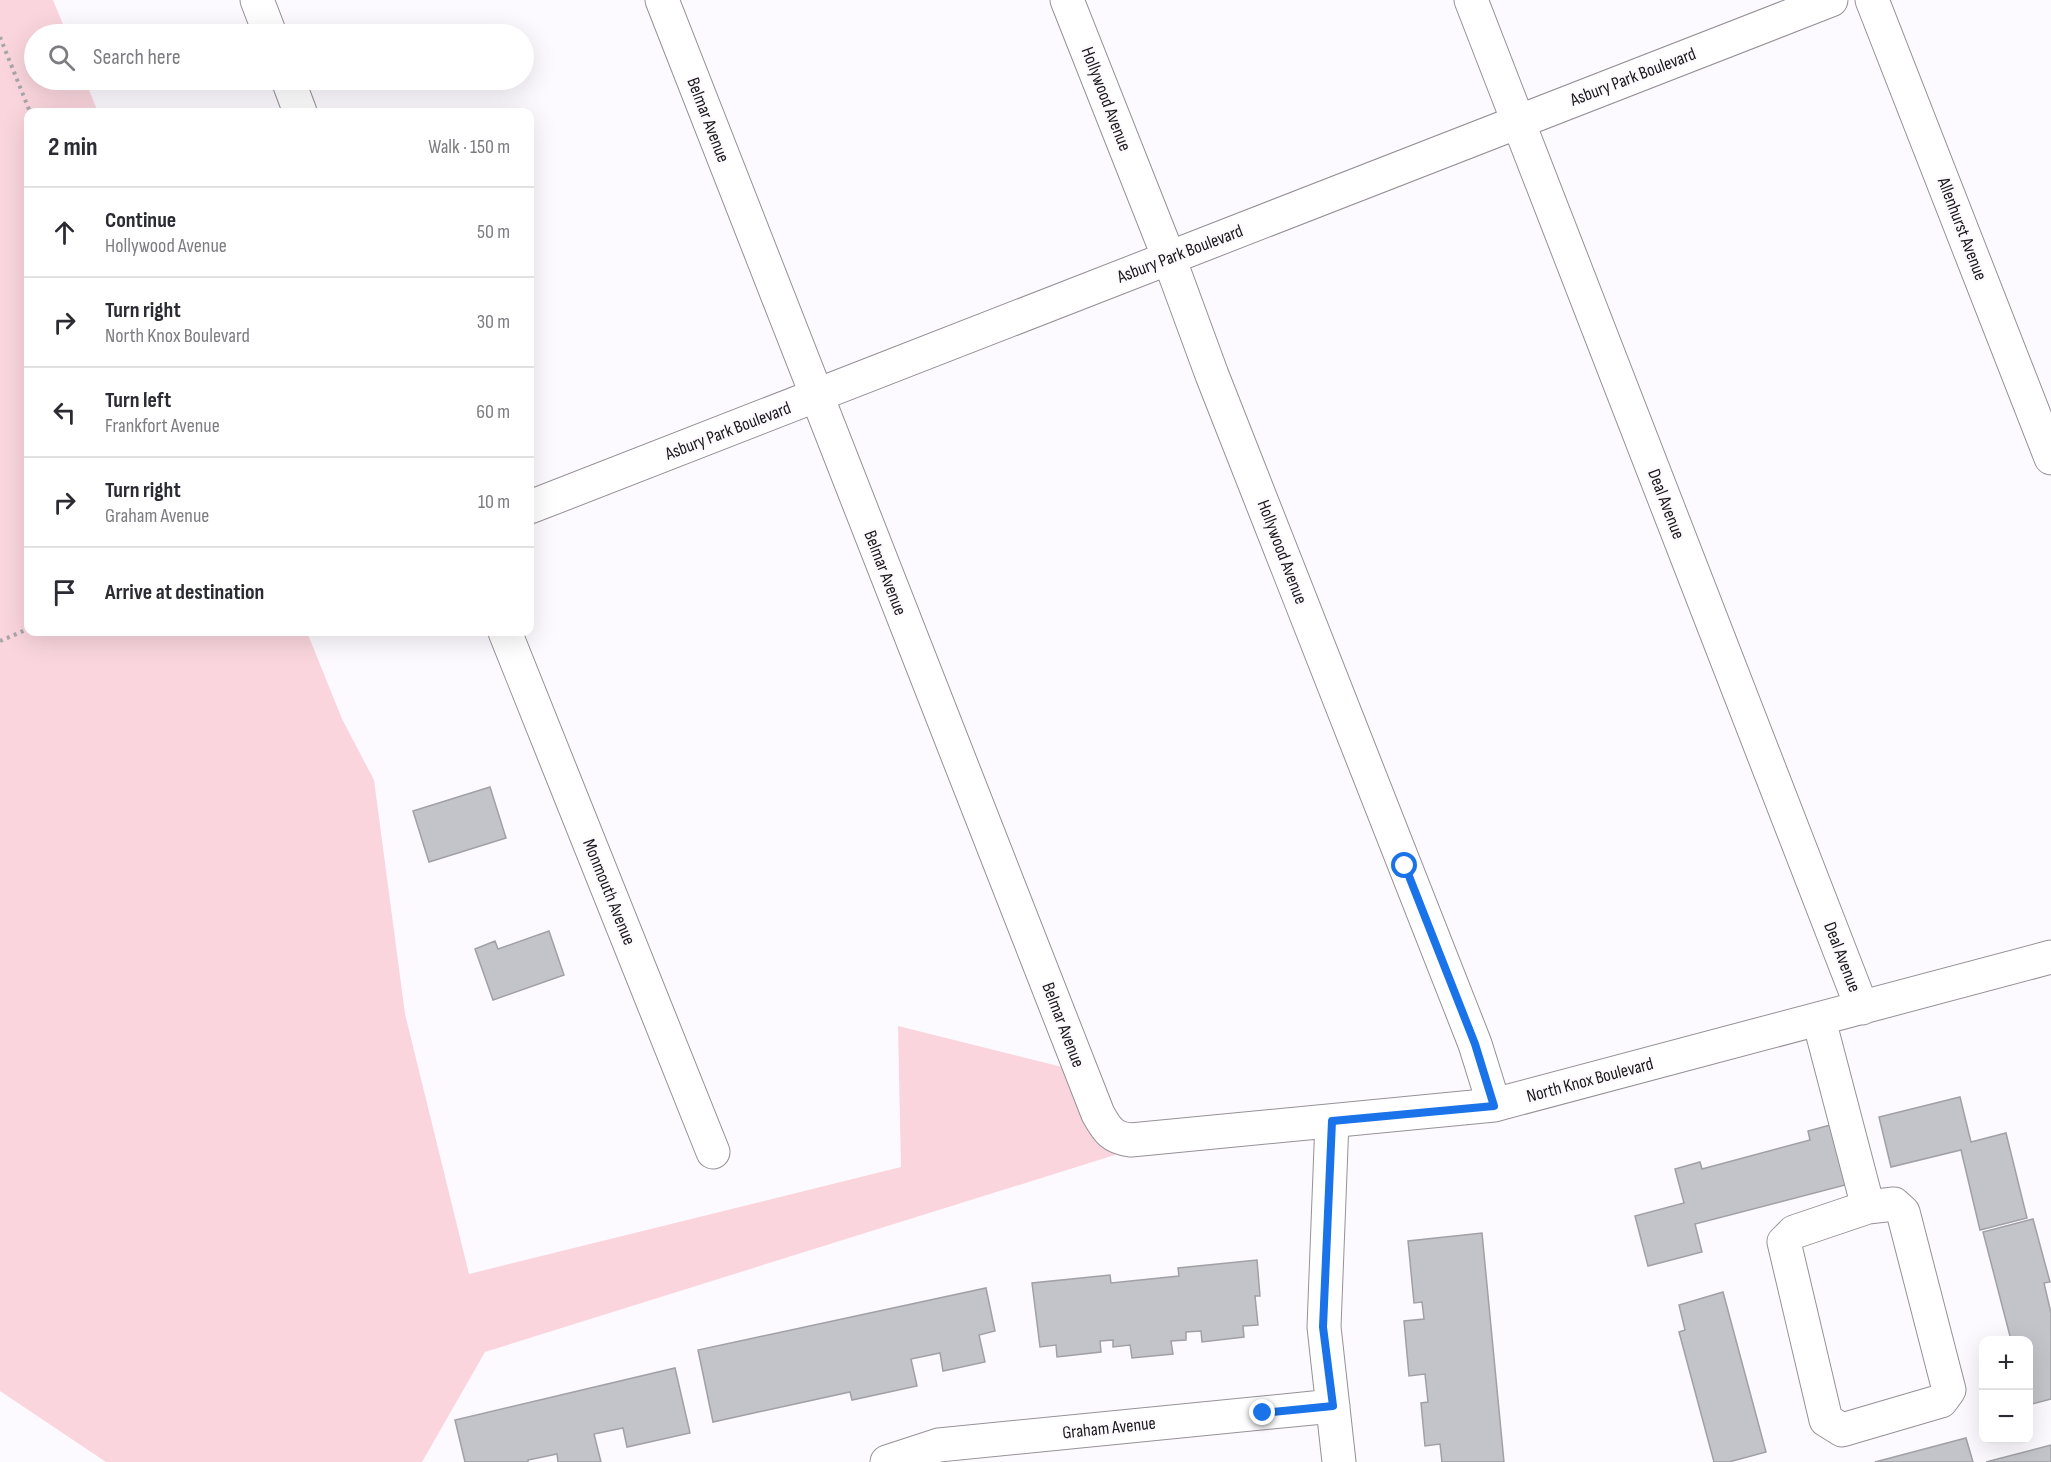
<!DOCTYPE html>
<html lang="en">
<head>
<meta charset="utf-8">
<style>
  body { margin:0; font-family:"Sofia Sans Condensed",sans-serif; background:#f7f7f7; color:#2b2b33 }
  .controls { position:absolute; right:18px; bottom:18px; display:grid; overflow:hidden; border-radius:12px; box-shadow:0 6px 24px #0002 }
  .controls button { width:54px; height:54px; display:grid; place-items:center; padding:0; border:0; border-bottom:2px solid #e1e1e2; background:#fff; color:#2b2b33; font:30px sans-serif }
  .stop { position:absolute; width:18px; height:18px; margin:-14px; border:4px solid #1a73e8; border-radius:50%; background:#fff }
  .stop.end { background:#1a73e8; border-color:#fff; box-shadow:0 2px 6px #0008 }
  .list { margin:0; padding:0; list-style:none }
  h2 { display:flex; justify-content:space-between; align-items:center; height:78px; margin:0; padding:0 24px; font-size:26px }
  h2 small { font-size:20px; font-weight:400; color:#7c7c81 }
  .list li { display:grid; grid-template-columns:39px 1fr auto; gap:18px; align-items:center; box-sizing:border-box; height:90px; padding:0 24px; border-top:2px solid #e1e1e2 }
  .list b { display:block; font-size:22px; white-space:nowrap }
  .list p { margin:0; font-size:20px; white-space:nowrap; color:#7c7c81 }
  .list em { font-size:20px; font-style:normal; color:#7c7c81 }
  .icon { flex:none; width:33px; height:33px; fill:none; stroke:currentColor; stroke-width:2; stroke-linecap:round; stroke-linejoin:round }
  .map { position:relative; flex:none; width:2051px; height:1462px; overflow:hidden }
  .search { position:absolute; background:#fff; box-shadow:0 6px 24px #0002; left:24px; top:24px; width:510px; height:66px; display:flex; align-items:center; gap:15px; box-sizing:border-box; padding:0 21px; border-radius:33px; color:#7c7c81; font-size:22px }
  .panel { position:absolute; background:#fff; box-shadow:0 6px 24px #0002; left:24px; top:108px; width:510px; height:528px; border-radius:12px }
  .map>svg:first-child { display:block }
  .green { fill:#fad5dd }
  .building { fill:#c3c3ca; stroke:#a0a0a6; stroke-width:1.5 }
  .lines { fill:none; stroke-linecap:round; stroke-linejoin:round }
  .minor-casing { stroke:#959197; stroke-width:35 }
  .path { stroke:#a8a6aa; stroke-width:4; stroke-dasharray:3 4.5; stroke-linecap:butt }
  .minor { stroke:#fff; stroke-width:33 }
  .route { stroke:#1a73e8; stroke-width:8 }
  .labels { text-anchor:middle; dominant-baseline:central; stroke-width:4.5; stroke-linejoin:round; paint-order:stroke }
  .street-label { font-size:18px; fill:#1a181a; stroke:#fdfaff }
</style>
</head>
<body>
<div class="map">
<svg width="2051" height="1462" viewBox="0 0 2051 1462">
  <rect width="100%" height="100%" fill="#fdfaff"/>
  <path class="green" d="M0 0H53L67 34H34V80H85L98 112H28V632H307L342 719 374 780 405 1014 469 1274 901 1167 898 1026 1074 1070 1118 1154 485 1352 422 1462H106L0 1391Z"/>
  <path class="building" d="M490 787 506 838 429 862 413 811Z
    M549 931 564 975 493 1000 475 949 495 941 498 949Z
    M1960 1097 1971 1142 2006 1133 2027 1218 1980 1230 1961 1150 1891 1167 1879 1117Z
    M1834 1124 1849 1184 1695 1224 1702 1252 1648 1266 1635 1216 1684 1203 1675 1169 1700 1162 1702 1169 1810 1140 1808 1131Z
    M2033 1219 2050 1282 2044 1283 2051 1313V1399L2028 1405V1340H2011L1983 1232Z
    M1482 1233 1504 1462H1442L1440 1444 1425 1446 1421 1403 1428 1402 1425 1374 1409 1376 1404 1321 1424 1319 1422 1302 1414 1303 1408 1241Z
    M1257 1260 1260 1296H1255L1258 1325 1243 1326 1244 1337 1202 1342 1201 1331 1186 1332V1340L1171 1341 1173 1354 1132 1358 1130 1345 1113 1347V1340L1100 1341 1101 1352 1057 1357 1056 1345 1040 1347 1032 1283 1110 1275 1111 1283 1179 1276 1178 1268Z
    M986 1288 995 1331 979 1335 985 1362 943 1371 940 1353 911 1359 917 1386 852 1400 850 1392 713 1422 698 1350Z
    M1723 1292 1766 1452 1729 1462H1714L1679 1332 1685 1330 1679 1305Z
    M675 1368 690 1433 627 1447 623 1428 594 1434 601 1462H558L557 1454 528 1460V1462H465L455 1420Z
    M1966 1438 1973 1462H1875Z
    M2051 1445V1462H1986Z"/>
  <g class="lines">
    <g class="minor-casing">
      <path id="minor" d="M257 0 270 34
        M662 0 1098 1114C1107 1130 1112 1138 1131 1140L1494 1105 2051 957
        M1067 0 1169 258 1212 375 1475 1044 1494 1105
        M1471 0 1862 1008
        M1872 0 2051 458
        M288 80 300 112
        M530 507 1831 0
        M505 632 713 1152
        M1819 1020 1868 1207
        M1332 1121 1324 1327 1339 1462
        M1894 1204 1903 1212 1949 1390 1941 1401 1842 1430 1826 1420 1784 1242 1794 1232 1868 1207Z
        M887 1462 939 1445 1333 1406"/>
    </g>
    <path class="path" d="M0 37 30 112
      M0 641 28 629"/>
    <use href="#minor" class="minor"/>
  </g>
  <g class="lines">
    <path class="route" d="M1263 1413 1333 1406 1323 1327 1332 1121 1494 1106 1475 1044 1405 866"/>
  </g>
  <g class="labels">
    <g class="street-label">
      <text transform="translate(1633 77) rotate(-21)">Asbury Park Boulevard</text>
      <text transform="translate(1106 99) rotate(69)">Hollywood Avenue</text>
      <text transform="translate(708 120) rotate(69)">Belmar Avenue</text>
      <text transform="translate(1962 229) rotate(69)">Allenhurst Avenue</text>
      <text transform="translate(1180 254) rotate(-21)">Asbury Park Boulevard</text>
      <text transform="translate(728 431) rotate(-21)">Asbury Park Boulevard</text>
      <text transform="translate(1666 504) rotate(69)">Deal Avenue</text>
      <text transform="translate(1282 552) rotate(69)">Hollywood Avenue</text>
      <text transform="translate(885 573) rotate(69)">Belmar Avenue</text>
      <text transform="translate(609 892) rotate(68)">Monmouth Avenue</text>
      <text transform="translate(1842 957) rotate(69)">Deal Avenue</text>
      <text transform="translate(1063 1025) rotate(69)">Belmar Avenue</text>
      <text transform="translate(1590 1080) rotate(-15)">North Knox Boulevard</text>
      <text transform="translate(1109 1428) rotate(-6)">Graham Avenue</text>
    </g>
  </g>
</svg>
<div class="controls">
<button>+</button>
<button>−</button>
</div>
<div class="stop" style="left:1405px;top:866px"></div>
<div class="stop end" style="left:1263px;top:1413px"></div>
<div class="search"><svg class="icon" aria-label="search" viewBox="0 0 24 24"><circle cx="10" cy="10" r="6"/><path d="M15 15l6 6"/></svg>Search here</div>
<section class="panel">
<h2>2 min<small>Walk · 150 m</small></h2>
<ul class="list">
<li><svg class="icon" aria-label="ahead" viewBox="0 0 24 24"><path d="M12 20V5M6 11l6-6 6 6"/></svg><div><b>Continue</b><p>Hollywood Avenue</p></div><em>50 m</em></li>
<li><svg class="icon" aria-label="right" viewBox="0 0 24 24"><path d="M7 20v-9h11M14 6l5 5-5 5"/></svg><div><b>Turn right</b><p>North Knox Boulevard</p></div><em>30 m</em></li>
<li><svg class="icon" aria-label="left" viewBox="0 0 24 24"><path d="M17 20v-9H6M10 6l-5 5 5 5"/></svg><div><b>Turn left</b><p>Frankfort Avenue</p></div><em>60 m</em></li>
<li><svg class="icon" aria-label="right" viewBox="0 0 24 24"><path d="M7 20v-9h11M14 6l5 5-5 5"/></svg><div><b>Turn right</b><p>Graham Avenue</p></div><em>10 m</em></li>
<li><svg class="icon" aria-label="arrive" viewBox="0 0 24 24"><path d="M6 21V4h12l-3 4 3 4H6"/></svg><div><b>Arrive at destination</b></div></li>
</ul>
</section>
</div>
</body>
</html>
